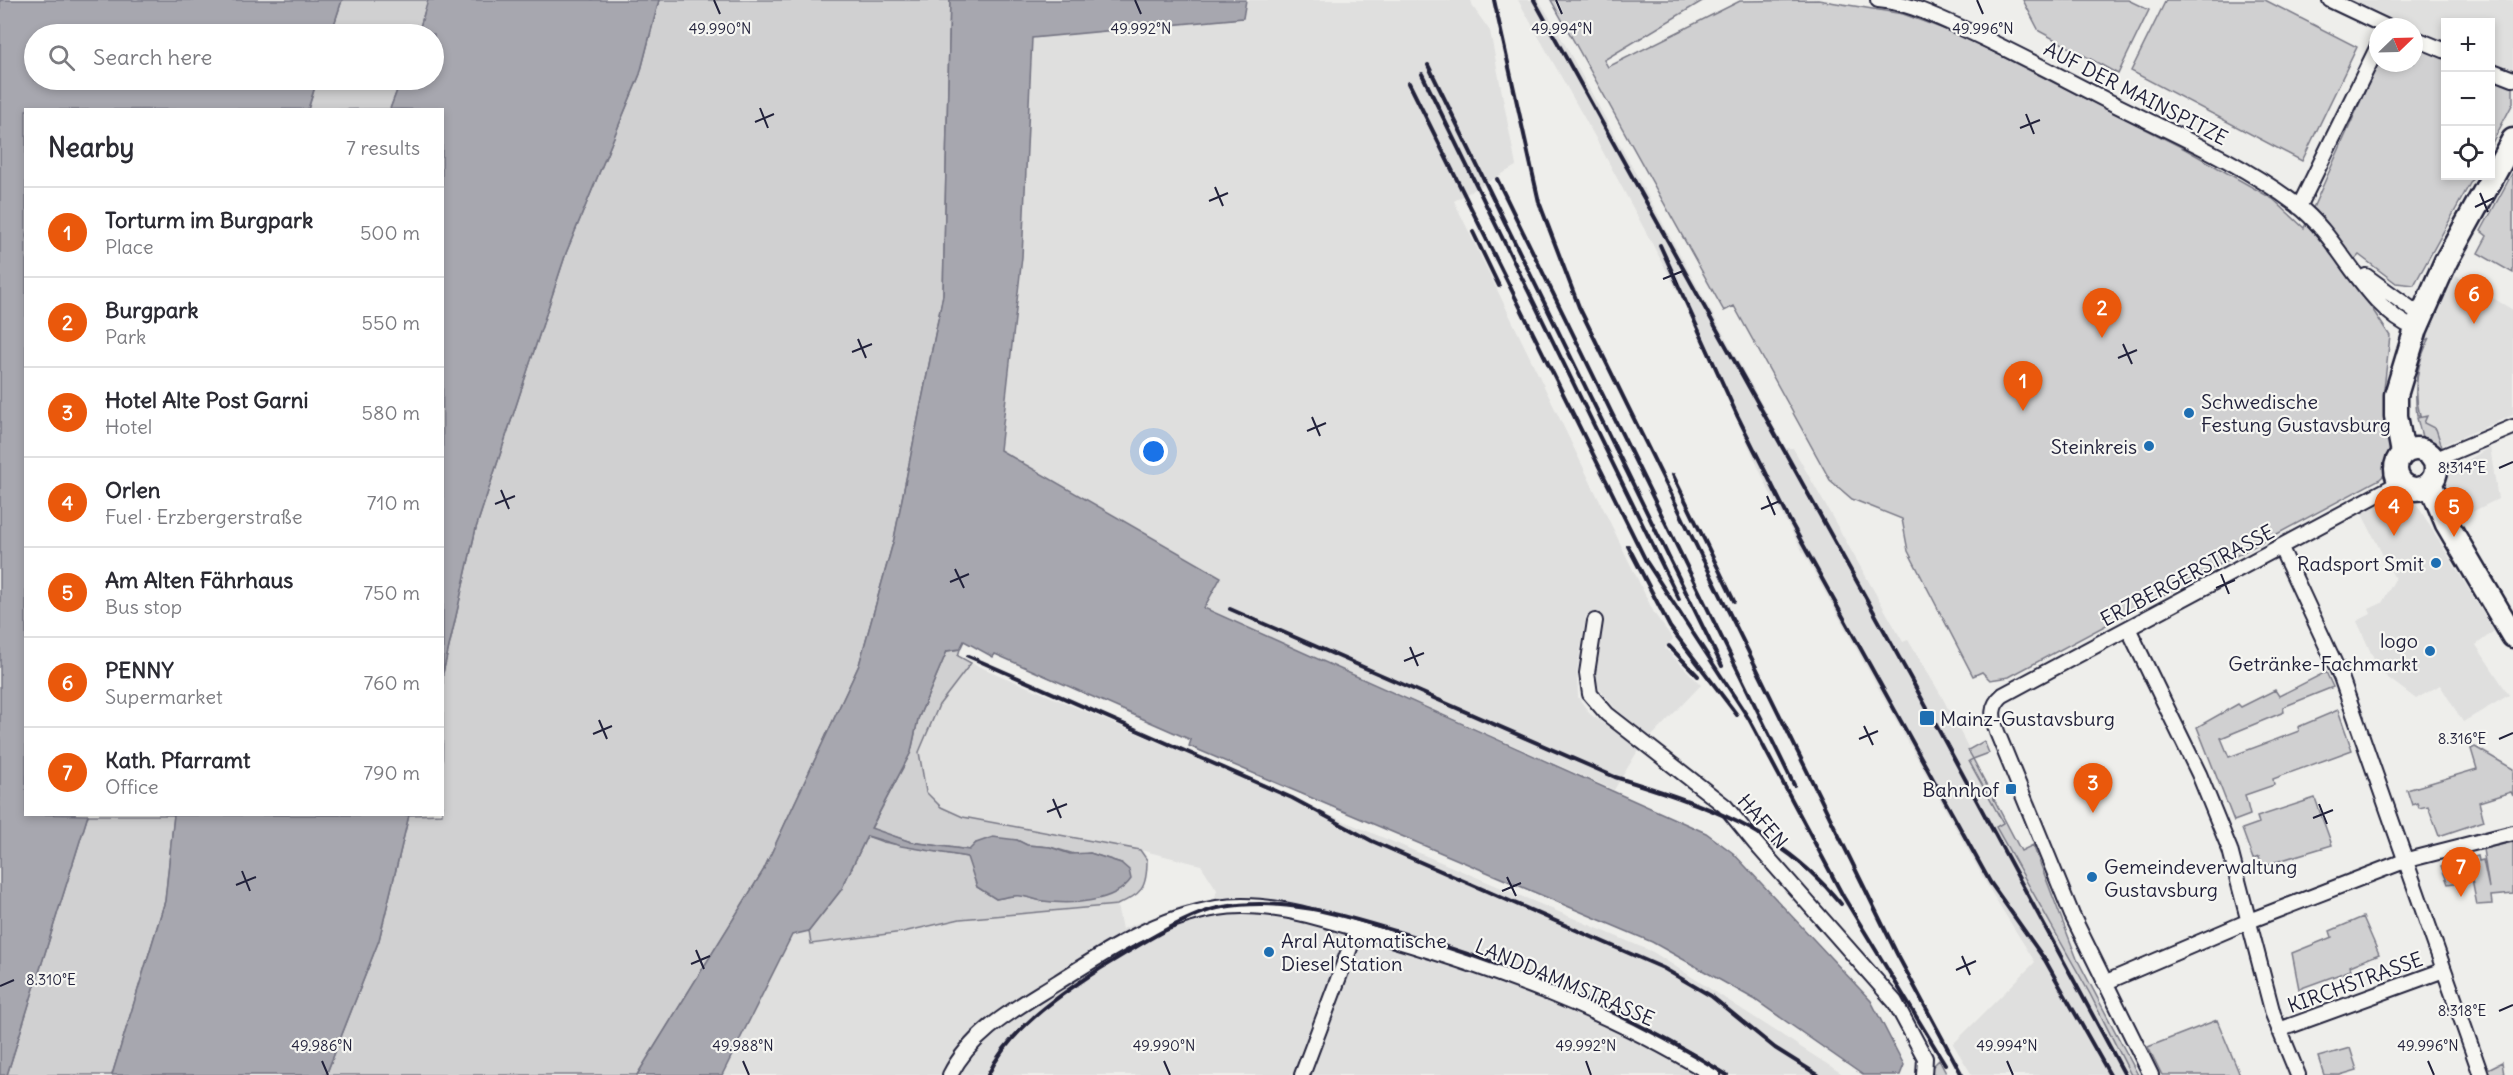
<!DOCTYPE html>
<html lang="en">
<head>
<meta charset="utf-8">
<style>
  body { margin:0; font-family:Delius,sans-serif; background:#f7f7f7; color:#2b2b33 }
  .controls { position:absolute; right:18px; top:18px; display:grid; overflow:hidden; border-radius:0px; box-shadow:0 3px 9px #0003 }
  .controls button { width:54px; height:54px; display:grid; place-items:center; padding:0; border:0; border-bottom:2px solid #e1e1e2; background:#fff; color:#2b2b33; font:30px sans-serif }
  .compass { position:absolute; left:2369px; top:18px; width:54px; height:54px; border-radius:50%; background:#fff; box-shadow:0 3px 9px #0003; rotate:67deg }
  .you { position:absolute; left:1154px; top:452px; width:21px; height:21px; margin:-15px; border:4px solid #fff; border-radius:50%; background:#1a73e8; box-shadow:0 0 0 9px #1a73e833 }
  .badge { display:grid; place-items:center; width:39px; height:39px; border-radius:50%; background:#ea580c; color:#fff; font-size:20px; font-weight:700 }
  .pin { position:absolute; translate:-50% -50px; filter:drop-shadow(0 2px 3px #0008) }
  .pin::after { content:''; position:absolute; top:32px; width:21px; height:18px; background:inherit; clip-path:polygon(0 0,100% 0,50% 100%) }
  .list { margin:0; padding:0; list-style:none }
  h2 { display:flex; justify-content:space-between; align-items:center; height:78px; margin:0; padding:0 24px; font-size:26px }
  h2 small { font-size:20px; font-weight:400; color:#7c7c81 }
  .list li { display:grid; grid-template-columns:39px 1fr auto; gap:18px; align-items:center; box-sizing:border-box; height:90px; padding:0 24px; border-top:2px solid #e1e1e2 }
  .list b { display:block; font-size:22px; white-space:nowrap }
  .list p { margin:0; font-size:20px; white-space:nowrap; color:#7c7c81 }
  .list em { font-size:20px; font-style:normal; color:#7c7c81 }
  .icon { flex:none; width:33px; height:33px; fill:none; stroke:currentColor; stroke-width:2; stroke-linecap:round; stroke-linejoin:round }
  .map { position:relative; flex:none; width:2513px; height:1075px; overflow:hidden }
  .search { position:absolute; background:#fff; box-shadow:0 3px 9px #0003; left:24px; top:24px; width:420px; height:66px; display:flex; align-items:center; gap:15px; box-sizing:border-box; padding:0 21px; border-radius:33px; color:#7c7c81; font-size:22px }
  .panel { position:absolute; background:#fff; box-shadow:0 3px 9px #0003; left:24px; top:108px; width:420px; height:708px; border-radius:0px }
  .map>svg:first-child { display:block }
  .built { fill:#dfdfde }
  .green { fill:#d0d0d1; stroke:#797986; stroke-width:1.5 }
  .water { fill:#a7a7af; stroke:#727281; stroke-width:1.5 }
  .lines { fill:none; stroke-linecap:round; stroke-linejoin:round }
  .street-casing { stroke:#22223b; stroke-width:18 }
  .primary-casing { stroke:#22223b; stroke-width:27 }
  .street { stroke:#f6f6f2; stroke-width:14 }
  .primary { stroke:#f6f6f2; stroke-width:22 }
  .rail { stroke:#22223b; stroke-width:4 }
  .ticks { fill:none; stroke:#22223b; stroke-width:2 }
  .poi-dot { fill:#1f6fb2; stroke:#f6f6f2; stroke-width:2 }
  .labels { text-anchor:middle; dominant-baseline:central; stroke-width:4.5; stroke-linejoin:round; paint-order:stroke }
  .street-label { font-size:20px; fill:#22223b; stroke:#f6f6f2 }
  .poi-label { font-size:20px; fill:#22223b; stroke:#f6f6f2; text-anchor:start }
  .ticks-label { font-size:15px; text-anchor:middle; fill:#22223b; stroke:#f6f6f2; stroke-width:4.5; stroke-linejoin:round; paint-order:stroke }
</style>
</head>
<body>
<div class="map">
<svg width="2513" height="1075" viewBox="0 0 2513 1075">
  <rect width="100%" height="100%" fill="#eeeeeb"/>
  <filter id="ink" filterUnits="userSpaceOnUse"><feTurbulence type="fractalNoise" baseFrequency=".0167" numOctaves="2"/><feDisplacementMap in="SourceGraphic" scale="12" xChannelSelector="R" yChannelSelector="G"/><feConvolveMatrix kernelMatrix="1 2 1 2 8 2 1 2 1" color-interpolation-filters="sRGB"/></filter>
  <g filter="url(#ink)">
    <path class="built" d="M1246 0H1471L1473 7 1490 31 1516 166 1454 201 1654 613 1673 639 1665 648 1701 685 1651 737 1615 708 1600 690 1594 674 1603 621 1586 616 1577 672 1578 697 1590 714 1639 749 1614 790 1204 608 1220 577 1000 450 1022 257 1032 38 1243 18Z
      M1518 0H1539L1557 30 1786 448H1793L1903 642 1908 640 1941 695 2138 1075H1972L1953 1044 2035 962 1990 890 1769 491 1685 305 1595 137Z
      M2351 0H2513V71L2491 61 2490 22H2446L2445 42Z
      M2456 276 2513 310V415L2438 447 2424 440 2420 433 2415 395 2416 378 2427 333Z
      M2490 447 2498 499 2462 517 2444 487 2446 473Z
      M2396 495 2416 503 2494 631 2476 645 2509 695 2463 722 2440 685 2416 699 2379 671 2357 621 2371 614 2369 609 2382 603 2395 579 2361 512Z
      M971 663 1653 952 1844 1075H722L792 935 809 931 811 944 903 932 960 919 1117 905 1122 929 1182 906 1214 901 1217 890 1201 865 1140 850 963 817 941 807 926 792 919 752 939 705Z"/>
    <path class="green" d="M342 0H428L418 34H331Z
      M659 0H950L943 295 894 539 859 665 763 871 637 1075H326L379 940 409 815 442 814 443 673 476 528 566 253 640 74Z
      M1551 0H1704L1604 60 1608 67 1740 1 1818 0 1903 14 1960 35 2185 149 2273 199 2304 228 2378 62 2414 63V43L2445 57 2446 176H2474L2414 285 2396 283 2359 255 2346 269 2390 336 2384 389 2390 453 2385 474 2380 479 2009 677 1990 680 1982 672 1973 676 1908 551 1902 519 1852 499 1830 480 1734 306 1724 311Z
      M2023 0H2128L2149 10 2118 74 2039 31Z
      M2166 0H2265L2357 47 2302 161 2131 71Z
      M2490 77 2513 87V103L2491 145Z
      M317 80H401L390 109 308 110Z
      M2513 172V273L2478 253 2487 236 2481 231Z
      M2430 338C2417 361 2413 390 2420 416H2417C2414 390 2416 367 2424 342Z
      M2427 416 2424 423 2436 429 2442 447 2436 446 2422 437 2417 418Z
      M960 649 958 656 971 663 939 705 919 752 926 792 941 807 963 817 1140 850 1147 860C1147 889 1142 893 1117 905L960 919 903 932 811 944 809 931 841 890 867 836 883 842 968 857 977 887 996 899 1018 895 1043 901 1121 863 1090 853 1078 855 1050 847 1027 845 1017 840 976 843 970 850 911 842 871 829 911 752 918 719 947 651Z
      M2326 672 2333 687 2283 707 2284 712 2221 738 2229 757 2299 731 2298 727 2338 710 2352 750 2273 779 2274 785 2245 795 2250 815 2234 821 2197 727 2238 704 2241 707 2275 690 2279 696Z
      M1984 741 1989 753 1973 759 2021 851 2033 845 2077 959 2138 1075H2131L2090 994 1996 827 2003 823 1969 761 1973 759 1968 750Z
      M2475 747 2513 769V796L2511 792 2479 802 2484 821 2439 836 2428 806 2419 808 2417 803 2412 805 2407 790 2477 769 2471 749Z
      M2315 798 2332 845 2262 866 2259 857 2253 859 2242 829 2259 823 2257 817Z
      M88 815H174L165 901 112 1075H7Z
      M2513 842V894L2491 896 2492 904 2477 905 2472 880 2448 884 2441 866 2478 856 2479 861 2483 860 2489 888 2483 849Z
      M2363 917 2379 954 2350 966 2351 970 2299 989 2292 953 2332 937 2330 931Z
      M2217 1020 2240 1075H2162L2148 1047Z
      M2350 1048 2357 1070 2340 1075H2324L2318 1057Z
      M1939 1060 1947 1075H1948H1931L1932 1067Z
      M2502 1062 2504 1075H2490L2488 1069Z"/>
    <path class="water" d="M0 0H342L331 34H34V80H317L308 109 26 110V814L88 815 7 1075H0Z
      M428 0H659L640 74 566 253 476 528 443 673 442 110 390 109 401 80H434V34H418Z
      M950 0H1246L1243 18 1032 38 1022 257 1000 450 1221 577 1204 608 1706 833 1733 853 1871 1001 1904 1065 1900 1075H1863L1754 999 1652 942 1189 746 1191 740 995 654 993 657 964 641 960 649 947 651 918 719 911 752 871 828 911 842 969 850 976 843 993 837 1017 840 1027 845 1050 847 1070 854 1090 853 1121 863 1129 870 1131 879C1115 903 1069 905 1043 901 1035 900 1027 896 1020 896 1012 895 1003 898 996 899L977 887 967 857 901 846 867 836 841 890 809 931 792 935 722 1075H637L763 871 859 665 894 539 943 295Z
      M174 815H409L379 940 326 1075H112L165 901Z"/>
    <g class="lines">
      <g class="street-casing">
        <path id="street" d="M1878 0C1905 2 1930 14 1955 25 2005 47 2053 73 2102 98 2167 131 2239 161 2297 205 2342 239 2363 307 2416 329
          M2330 0 2387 27
          M2414 38 2446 51
          M2490 70 2513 79
          M2299 207 2378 46
          M2366 276 2421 316
          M2434 460 2513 427
          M2281 548 2341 677 2481 1075
          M1595 621 1587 673 1590 694 1607 714 1725 806 1755 843 1895 1002 1925 1058 1924 1075
          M2128 628 2199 774 2230 850 2273 1014 2298 1075
          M2104 983 2249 921 2407 860 2513 833
          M2279 1030 2444 970
          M950 1075C973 1030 1017 1008 1058 982 1108 950 1157 918 1217 908 1266 900 1320 918 1367 932 1488 966 1606 1009 1713 1075
          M1302 1075 1357 929
          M2151 1075 2072 915 1997 732C1992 717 1990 706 2003 695L2401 482"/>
      </g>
      <g class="primary-casing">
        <path id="primary" d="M2396 469a20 20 0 1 1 40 0a20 20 0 1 1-40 0Z
          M2403 453 2396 416V395L2416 329 2446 261 2513 140
          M2430 483 2447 524 2513 636"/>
      </g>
      <use href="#street" class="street"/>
      <use href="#primary" class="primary"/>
      <path class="rail" d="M1494 0 1539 202 1579 307 1897 954 1962 1075
        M1534 0 1916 688 2125 1075
        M1428 65 1722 666
        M1422 74 1679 599
        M1409 83 1646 561 1749 719 1843 896 1945 1064
        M1497 179 1794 785
        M1473 232 1499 286
        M1660 245 1737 415 1790 521 1990 882 2045 960 2110 1075
        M1673 475 1734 601
        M1628 546 1670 627 1737 715
        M1230 609 1615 777C1705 805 1779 828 1841 904
        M1669 646 1698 676
        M968 656 1292 798 1372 841 1663 968 1711 996 1775 1048 1818 1075
        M988 1075C1009 1030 1058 996 1098 970 1129 951 1189 912 1223 907 1285 896 1346 916 1405 934 1521 969 1623 1010 1727 1075"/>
    </g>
  </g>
  <path class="ticks" d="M714 0 720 14M1135 0 1141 14M1556 0 1562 14M1977 0 1983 14M760 108 768 128M2026 114 2034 134M755 122 774 114M2020 128 2040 120M1215 187 1223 206M2480 193 2488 212M1209 201 1228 193M2475 207 2494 198M1669 266 1677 285M1663 279 1683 271M858 339 866 358M2123 344 2132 364M852 352 872 344M2118 358 2137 350M1312 417 1320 436M1307 431 1326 423M2499 468 2513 462M501 490 509 509M1767 496 1775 515M495 504 515 496M1761 509 1780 501M955 569 964 588M2221 574 2229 594M950 582 969 574M2216 588 2235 580M1410 647 1418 666M1404 661 1424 653M599 720 607 739M1864 726 1873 745M593 734 612 726M1859 739 1878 731M2499 739 2513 733M1053 799 1061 818M2319 804 2327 824M1047 812 1067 804M2313 818 2333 810M242 871 250 891M1507 877 1516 896M236 885 256 877M1502 891 1521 883M696 950 704 969M1962 956 1970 975M691 964 710 956M1956 970 1976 961M0 986 14 980M2499 1011 2513 1005M322 1061 328 1075M743 1061 749 1075M1164 1061 1170 1075M1586 1061 1591 1075M2007 1061 2013 1075M2428 1061 2434 1075"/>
  <g class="poi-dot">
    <circle cx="2189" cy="413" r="6"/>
    <circle cx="2149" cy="446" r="6"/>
    <circle cx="2436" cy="563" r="6"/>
    <circle cx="2430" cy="651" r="6"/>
    <rect x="1919" y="710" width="16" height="16" rx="3"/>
    <rect x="2005" y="783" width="12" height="12" rx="3"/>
    <circle cx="2092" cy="877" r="6"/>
    <circle cx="1269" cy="952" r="6"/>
  </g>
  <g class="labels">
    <g class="street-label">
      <text transform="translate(2136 93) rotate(27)">AUF DER MAINSPITZE</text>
      <text transform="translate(2187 575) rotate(-28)">ERZBERGERSTRASSE</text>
      <text transform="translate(1763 821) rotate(49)">HAFEN</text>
      <text transform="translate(1565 982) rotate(23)">LANDDAMMSTRASSE</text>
      <text transform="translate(2355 982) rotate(-20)">KIRCHSTRASSE</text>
    </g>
    <g class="poi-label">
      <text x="2201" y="401">Schwedische<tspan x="2201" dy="23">Festung Gustavsburg</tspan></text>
      <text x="2137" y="446" text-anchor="end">Steinkreis</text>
      <text x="2424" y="563" text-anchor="end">Radsport Smit</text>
      <text x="2418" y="640" text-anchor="end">logo<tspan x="2418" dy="23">Getränke-Fachmarkt</tspan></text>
      <text x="1940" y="718">Mainz-Gustavsburg</text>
      <text x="1999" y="789" text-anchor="end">Bahnhof</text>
      <text x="2104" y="866">Gemeindeverwaltung<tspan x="2104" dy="23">Gustavsburg</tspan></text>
      <text x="1281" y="940">Aral Automatische<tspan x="1281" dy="23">Diesel Station</tspan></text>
    </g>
  </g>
  <g class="ticks-label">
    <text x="720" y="34">49.990°N</text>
    <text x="1141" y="34">49.992°N</text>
    <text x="1562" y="34">49.994°N</text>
    <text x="1983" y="34">49.996°N</text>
    <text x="2462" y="473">8.314°E</text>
    <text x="2462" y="744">8.316°E</text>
    <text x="51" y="985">8.310°E</text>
    <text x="2462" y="1016">8.318°E</text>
    <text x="322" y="1051">49.986°N</text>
    <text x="743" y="1051">49.988°N</text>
    <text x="1164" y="1051">49.990°N</text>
    <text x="1586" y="1051">49.992°N</text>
    <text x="2007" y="1051">49.994°N</text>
    <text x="2428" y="1051">49.996°N</text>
  </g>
</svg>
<div class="controls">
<button>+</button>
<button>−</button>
<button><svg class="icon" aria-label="locate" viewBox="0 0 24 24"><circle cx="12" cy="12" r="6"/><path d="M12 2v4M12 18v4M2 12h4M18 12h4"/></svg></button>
</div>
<svg class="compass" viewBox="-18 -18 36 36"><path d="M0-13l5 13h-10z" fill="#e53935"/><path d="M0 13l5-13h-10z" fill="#7c7c81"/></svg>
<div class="you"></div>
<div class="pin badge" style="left:2023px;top:411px">1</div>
<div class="pin badge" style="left:2102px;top:338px">2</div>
<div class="pin badge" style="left:2093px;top:813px">3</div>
<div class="pin badge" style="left:2394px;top:536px">4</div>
<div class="pin badge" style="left:2454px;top:537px">5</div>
<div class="pin badge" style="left:2474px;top:324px">6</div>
<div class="pin badge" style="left:2461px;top:897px">7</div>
<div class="search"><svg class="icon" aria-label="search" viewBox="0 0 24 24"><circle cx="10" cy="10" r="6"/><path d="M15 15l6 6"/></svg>Search here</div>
<section class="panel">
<h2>Nearby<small>7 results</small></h2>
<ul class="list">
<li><span class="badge">1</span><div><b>Torturm im Burgpark</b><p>Place</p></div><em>500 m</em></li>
<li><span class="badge">2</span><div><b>Burgpark</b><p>Park</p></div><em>550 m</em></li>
<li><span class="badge">3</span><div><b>Hotel Alte Post Garni</b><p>Hotel</p></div><em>580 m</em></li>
<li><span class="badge">4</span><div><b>Orlen</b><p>Fuel · Erzbergerstraße</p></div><em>710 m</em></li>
<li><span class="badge">5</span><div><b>Am Alten Fährhaus</b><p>Bus stop</p></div><em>750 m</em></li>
<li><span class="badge">6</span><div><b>PENNY</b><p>Supermarket</p></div><em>760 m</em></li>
<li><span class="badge">7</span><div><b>Kath. Pfarramt</b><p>Office</p></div><em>790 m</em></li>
</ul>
</section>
</div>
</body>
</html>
